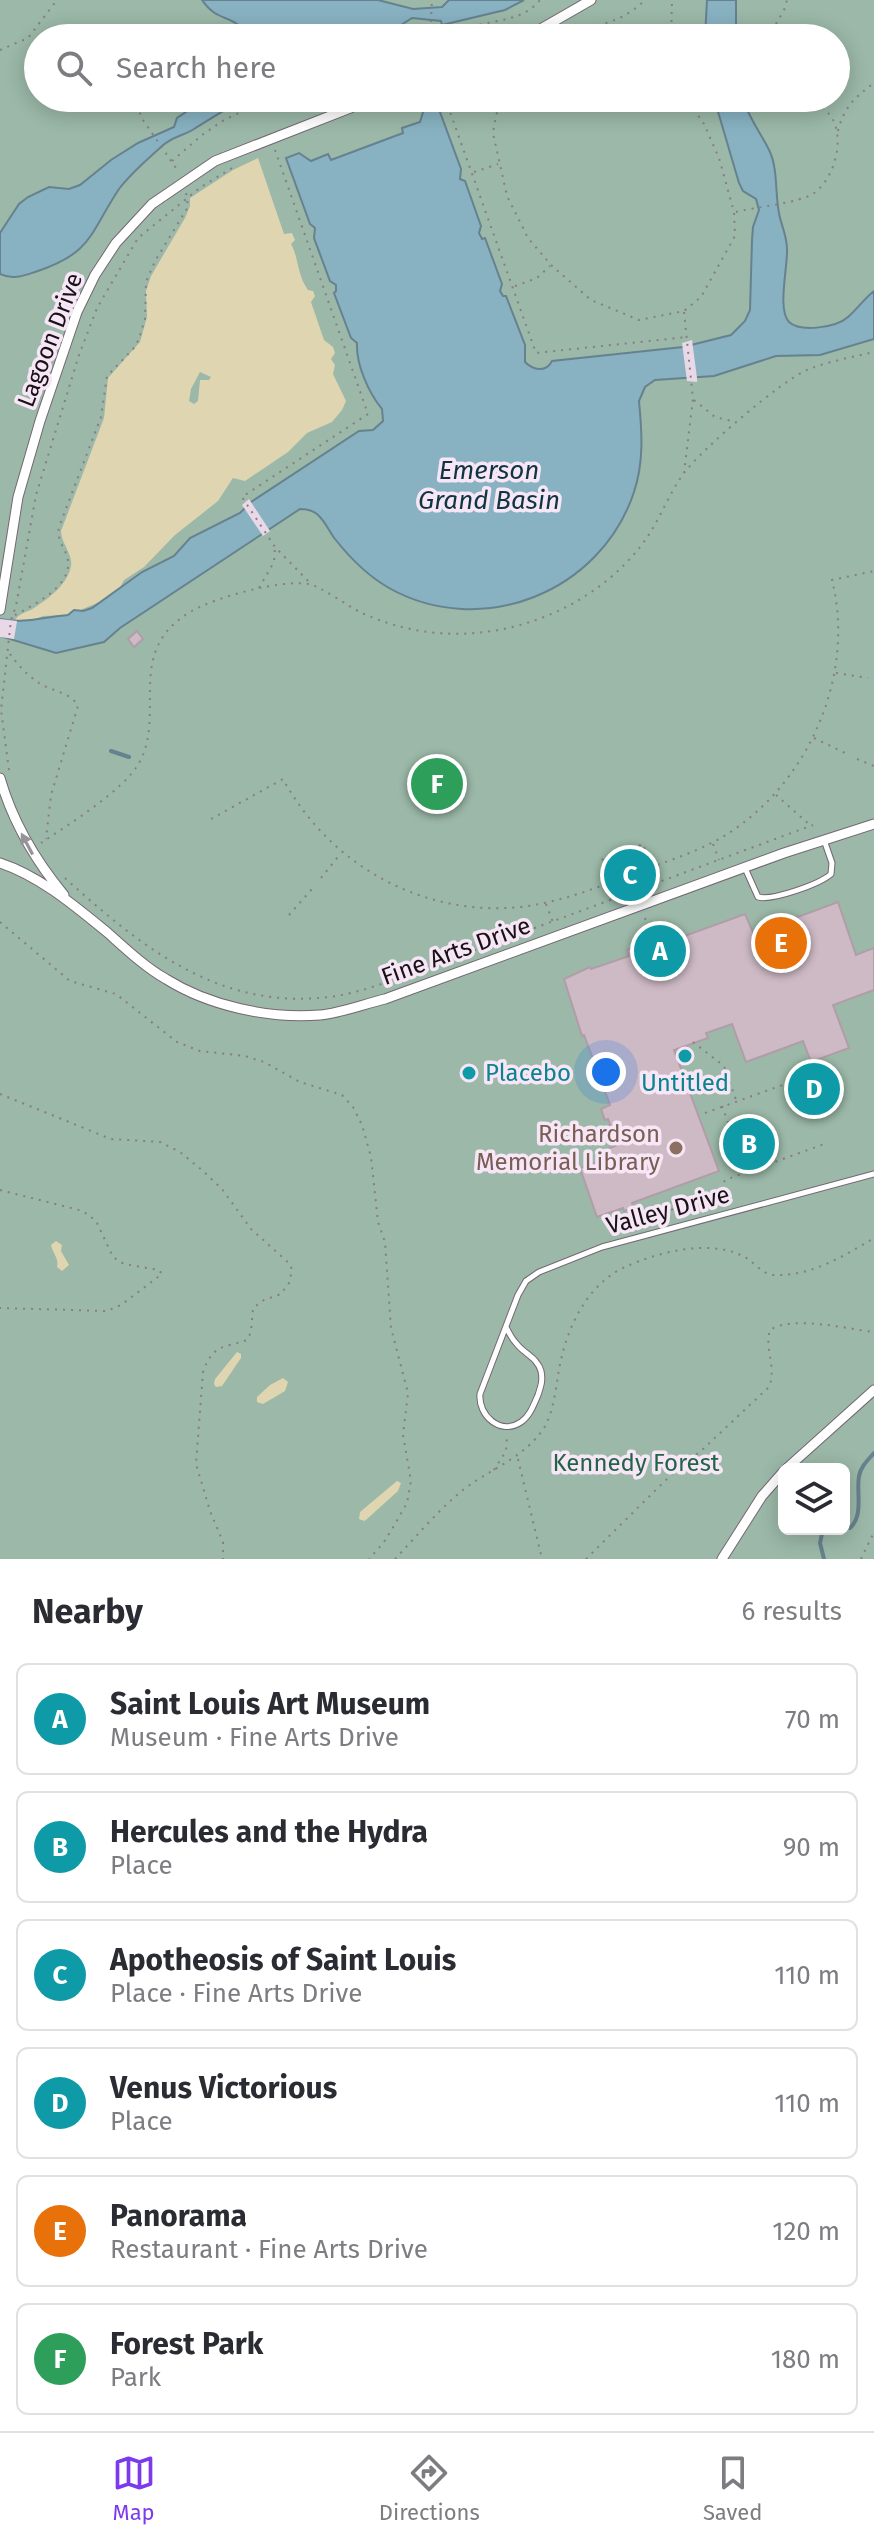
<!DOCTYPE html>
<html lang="en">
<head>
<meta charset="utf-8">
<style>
  body { margin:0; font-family:"Fira Sans",sans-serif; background:#f2f2f3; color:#2b2b33 }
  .controls { position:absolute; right:24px; bottom:24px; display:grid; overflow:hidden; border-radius:12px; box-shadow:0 4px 20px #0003 }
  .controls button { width:72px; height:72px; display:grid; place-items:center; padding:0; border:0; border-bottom:2px solid #e1e1e2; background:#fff; color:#2b2b33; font:40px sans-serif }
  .you { position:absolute; left:606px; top:1072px; width:28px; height:28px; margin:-20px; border:6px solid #fff; border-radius:50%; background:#1a73e8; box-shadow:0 0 0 12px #1a73e833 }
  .badge { display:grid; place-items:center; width:52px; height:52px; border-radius:50%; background:#7c3aed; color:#fff; font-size:26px; font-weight:700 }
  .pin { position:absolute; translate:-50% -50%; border:4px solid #fff; box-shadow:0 2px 8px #0006 }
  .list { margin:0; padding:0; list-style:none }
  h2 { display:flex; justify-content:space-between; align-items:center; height:104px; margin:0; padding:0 32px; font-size:34px }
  h2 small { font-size:26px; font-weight:400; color:#7c7c81 }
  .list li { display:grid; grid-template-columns:52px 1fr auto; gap:24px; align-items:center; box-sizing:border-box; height:112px; margin:0 16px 16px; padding:0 16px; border:2px solid #e1e1e2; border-radius:12px }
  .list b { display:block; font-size:30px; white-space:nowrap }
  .list p { margin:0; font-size:26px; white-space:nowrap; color:#7c7c81 }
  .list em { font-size:26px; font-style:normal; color:#7c7c81 }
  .icon { flex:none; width:44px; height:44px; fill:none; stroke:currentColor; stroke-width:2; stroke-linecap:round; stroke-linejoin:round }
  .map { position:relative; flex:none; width:874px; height:1559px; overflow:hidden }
  .search { position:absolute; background:#fff; box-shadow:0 4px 20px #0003; left:24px; right:24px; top:24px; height:88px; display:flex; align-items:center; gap:20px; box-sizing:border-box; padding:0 28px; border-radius:44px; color:#7c7c81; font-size:30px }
  .sheet { height:872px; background:#fff }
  nav { display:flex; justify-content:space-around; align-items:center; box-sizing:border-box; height:112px; border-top:2px solid #e1e1e2; background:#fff; font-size:22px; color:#7c7c81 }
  nav a { display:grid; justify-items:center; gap:4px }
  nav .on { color:#7c3aed }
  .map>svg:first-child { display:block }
  .green { fill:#9bb8a8; fill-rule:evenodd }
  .sand { fill:#dfd5b0; fill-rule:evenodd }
  .water { fill:#88b2c2; stroke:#66828f; stroke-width:2 }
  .pier { fill:#e9d9e7 }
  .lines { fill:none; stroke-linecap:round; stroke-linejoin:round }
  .stream { stroke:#66828f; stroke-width:4 }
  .building { fill:#cebac5; stroke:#b19da8; stroke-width:2 }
  .lane-casing { stroke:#756674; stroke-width:7 }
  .street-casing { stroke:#756674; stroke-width:11 }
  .path { stroke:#887d86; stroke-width:2; stroke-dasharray:2 6; stroke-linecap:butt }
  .lane { stroke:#fff; stroke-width:5 }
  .street { stroke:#fff; stroke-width:9 }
  .oneway { fill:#979497 }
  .culture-dot { fill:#0f9aa8; stroke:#f7e6f5; stroke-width:3 }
  .education-dot { fill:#8d6e63; stroke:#f7e6f5; stroke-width:3 }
  .labels { text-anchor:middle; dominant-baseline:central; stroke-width:7; stroke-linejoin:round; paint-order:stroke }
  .street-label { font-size:24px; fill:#181217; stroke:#f7e6f5 }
  .culture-label { font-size:24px; fill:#0d838f; stroke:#f7e6f5; text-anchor:start }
  .education-label { font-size:24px; fill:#785e54; stroke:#f7e6f5; text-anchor:end }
  .park-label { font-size:24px; fill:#236348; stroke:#f7e6f5 }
  .water-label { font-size:26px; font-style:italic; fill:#0f3542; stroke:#f7e6f5 }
</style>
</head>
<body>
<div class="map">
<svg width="874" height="1559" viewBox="0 0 874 1559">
  <rect width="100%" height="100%" fill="#e9d9e7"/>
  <path class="green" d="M0 0H874V1559H0ZM38 38H836V98H38ZM784 1469H844V1529H784Z"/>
  <path class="sand" d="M258 158 284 234 292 233 295 240 291 244C299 258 297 275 308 290L313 291 315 296 311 302 324 340 333 347 335 353 331 359 335 365 333 374 346 401 342 410 332 422 307 433 288 452 245 481 233 478 218 501 175 535 144 567 124 580 119 589 102 601 68 615 43 616 26 623 14 622C18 613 26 613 34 608 48 599 68 584 71 566 73 554 61 543 61 531L104 418 108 378 140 342 147 317 146 291 151 276 185 218 190 206V198L233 170ZM200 372 211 377 209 380H200L198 401 194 404 189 401 191 389Z
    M56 1241 62 1245 61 1251 69 1265 62 1271 57 1267C59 1258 53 1254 51 1245Z
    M237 1352 241 1354V1358L222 1386 216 1387 214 1384 215 1379Z
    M283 1378 288 1382 285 1391 263 1404 257 1402V1397L270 1385Z
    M397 1481 401 1483 398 1491 367 1519 364 1521 359 1519 360 1512Z"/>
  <path class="water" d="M202 0H378L413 9 442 7 449 0H524L505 10 442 25 441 21 412 18 381 38H250C233 12 218 24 202 0Z
    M707 0H736V38H705Z
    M207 98H247C228 107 212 118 194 129 183 136 173 136 162 146 148 159 131 173 119 189 89 234 93 253 35 272 23 276 12 280 0 274V233L19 204 28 197 49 187 69 189 80 185 111 160 138 143 174 127 177 118Z
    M714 98H743C748 118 762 134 770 152 778 170 775 194 779 213 781 225 787 236 787 249 788 266 777 310 789 322 801 333 837 327 848 317 857 309 864 299 874 291V339L820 355 776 356 714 376 655 380 645 387 639 401C642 432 644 462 634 492 601 592 482 640 389 588 368 576 350 558 335 539 329 531 325 521 317 514 312 510 306 509 300 509L120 628 104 642 56 653 0 636V619C24 624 44 617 68 615L74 610 83 611 92 608 142 572 174 556 190 538 240 513 251 502 359 431 373 430 383 421 382 409C368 392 356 364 357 343L351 338 334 293 336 291V285L330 281 314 238 315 228 310 224 286 158 299 153 311 161 328 154 331 160 403 133 402 128 420 122 424 109 437 104 461 169 460 179 465 181 481 226 479 233 482 239 485 238 502 284 500 291 503 296H506L525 345V362C533 370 546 373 552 361L683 347 731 335 745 321 750 310 752 240 753 227 759 210 756 199 743 191 739 183Z"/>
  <path class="pier" d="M692 340 697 378V382L687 381 682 343Z
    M249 499 270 531 263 536 242 505Z
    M0 619 17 621 14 639 0 637Z"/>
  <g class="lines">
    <path class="stream" d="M111 751 129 757
      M844 1522 850 1528C864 1515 856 1493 859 1476 861 1466 868 1460 874 1453
      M823 1529 820 1543 824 1559"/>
  </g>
  <path class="building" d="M137 631 143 639 134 647 128 639Z
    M838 902 856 955 874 948V990L833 1005 849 1048 811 1062 803 1041 746 1062 732 1024 706 1033 708 1038 674 1050 719 1171 632 1203 633 1208 624 1211 623 1208 597 1217 580 1168 605 1159 602 1151 618 1145 608 1119 605 1120 601 1109 610 1105 584 1035 582 1036 564 979 590 967 591 969 629 956 627 950 680 931 682 937 745 914 759 946 789 935 784 922Z"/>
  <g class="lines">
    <g class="lane-casing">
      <path id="lane" d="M745 868 758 897C772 901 820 884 831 874L832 863 824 840
        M506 1327C509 1333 512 1339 516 1343 524 1354 537 1357 541 1371 543 1380 541 1386 538 1395 534 1404 530 1416 521 1422 500 1436 478 1415 480 1394L518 1295 526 1281 539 1272 602 1247 874 1174"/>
    </g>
    <g class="street-casing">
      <path id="street" d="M525 38 591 0
        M0 610 18 497 40 421 77 312 95 275 116 243 152 204 215 161 376 98
        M0 778C13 823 35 860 64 895
        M0 863C40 876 76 907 108 933 126 949 145 967 166 979 209 1006 269 1019 320 1015 341 1013 364 1004 385 999L784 853 874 824
        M786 1469 874 1390
        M722 1559 762 1496 784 1471"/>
    </g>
    <path class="path" d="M178 38H185
      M430 38 432 0
      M451 38C459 34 466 28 474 26 497 20 524 20 540 0
      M560 38C592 22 615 29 645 0
      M671 38 672 0
      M768 38 784 10 787 0
      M0 50 28 38 57 0
      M133 98 143 120 178 171
      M445 98 536 353 687 337
      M504 98 496 115 493 133 507 196 528 238 551 265 591 300 639 320 684 311 701 297 735 236 734 212 719 158 704 124 686 98
      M387 103 400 98
      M838 131C844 107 855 97 874 83
      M275 150 368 414 242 497 275 547 310 583
      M172 161 202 135 224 120 271 98
      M474 172 498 164
      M736 212C755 207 800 203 814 193 836 178 848 130 826 111 817 102 803 101 792 98
      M515 286 537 278 550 266
      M694 400 715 417 736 422
      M684 473 693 399 684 312
      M259 588 274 562 275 547
      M15 615C32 606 70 587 68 563 68 549 56 543 59 527L101 417 107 376 133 349 139 339 145 319 146 282 155 261 188 207 186 192
      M10 654C18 665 27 675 39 683 51 691 71 692 78 706L51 795 46 839
      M836 673 868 678
      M814 738 845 753
      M857 759 874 766
      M9 770 1 710 11 620 16 606 36 495 79 355 97 308 138 238 201 187 237 165
      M776 795 810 825
      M211 819 283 779C330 865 422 917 521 907 552 903 580 894 609 883L614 899
      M41 843C68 825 124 790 139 763 167 714 123 650 192 611 216 597 282 579 309 584 320 586 349 607 362 613 421 640 485 640 544 617 585 601 624 572 648 536 661 516 670 492 684 473 703 448 782 380 809 369 830 361 853 357 874 352
      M713 844 719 860
      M65 878C143 949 223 1013 336 996 372 990 407 974 441 962
      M321 878 341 853
      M609 882 601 860 643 844 651 867
      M657 883 651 867C680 857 709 847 735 829 812 775 855 672 832 580L874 571
      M546 904 554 925
      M289 915 312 889
      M645 918 652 941
      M0 922 70 981 116 994 177 1042 200 1051 245 1056 264 1062 300 1082 342 1095 353 1107 362 1125 371 1157 378 1222 385 1242 391 1328 408 1393 403 1435 411 1481 407 1503 395 1524 384 1542 369 1559
      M459 956 813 825
      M693 1042 724 1066 736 1100
      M0 1094 111 1139 160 1142 180 1152 203 1171 222 1189 251 1229 290 1264 292 1270 289 1283 281 1294 264 1300 253 1308 251 1332 247 1340C223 1348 213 1344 203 1372L196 1464 210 1511 223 1542V1559
      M722 1106 746 1171
      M705 1113 813 1074
      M0 1190 83 1211 96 1221 113 1257 124 1264 159 1270 162 1274 121 1305 107 1311 0 1308
      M658 1222 656 1214 717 1197 725 1180 827 1143
      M518 1459 542 1559
      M494 1470 506 1451 507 1437
      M395 1559C417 1536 438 1510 463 1490 491 1468 523 1459 544 1428 553 1413 555 1393 558 1376 564 1334 584 1286 625 1267 658 1252 709 1239 743 1256 753 1261 762 1274 773 1275 810 1277 844 1256 874 1238
      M586 1559 675 1471 702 1450 769 1387C777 1367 764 1349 770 1330 792 1315 848 1329 874 1332
      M861 1559 874 1532"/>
    <use href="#lane" class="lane"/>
    <use href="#street" class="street"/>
  </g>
  <defs><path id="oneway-solid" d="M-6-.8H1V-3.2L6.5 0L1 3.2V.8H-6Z" transform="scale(2)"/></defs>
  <use class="oneway" href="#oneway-solid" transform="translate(27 844) rotate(-118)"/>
  <g class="culture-dot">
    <circle cx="685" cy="1056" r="8"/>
    <circle cx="469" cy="1073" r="8"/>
  </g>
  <circle class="education-dot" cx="676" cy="1148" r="8"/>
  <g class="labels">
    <g class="street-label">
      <text transform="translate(50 340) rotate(-69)">Lagoon Drive</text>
      <text transform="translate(456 951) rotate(-20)">Fine Arts Drive</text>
      <text transform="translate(668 1210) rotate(-15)">Valley Drive</text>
    </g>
    <g class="culture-label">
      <text x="485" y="1073">Placebo</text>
      <text x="685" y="1083" text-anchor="middle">Untitled</text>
    </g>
    <g class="education-label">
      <text x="660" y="1134">Richardson<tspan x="660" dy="28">Memorial Library</tspan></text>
    </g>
    <g class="park-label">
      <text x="636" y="1463">Kennedy Forest</text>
    </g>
    <g class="water-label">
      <text x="489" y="470">Emerson<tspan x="489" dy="30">Grand Basin</tspan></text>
    </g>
  </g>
</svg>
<div class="controls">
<button><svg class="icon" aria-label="layers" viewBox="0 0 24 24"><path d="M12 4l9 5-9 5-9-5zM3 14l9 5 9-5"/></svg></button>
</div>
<div class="you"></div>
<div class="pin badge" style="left:660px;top:951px;background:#0f9aa8">A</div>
<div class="pin badge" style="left:749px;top:1144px;background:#0f9aa8">B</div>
<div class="pin badge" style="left:630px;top:875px;background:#0f9aa8">C</div>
<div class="pin badge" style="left:814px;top:1089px;background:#0f9aa8">D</div>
<div class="pin badge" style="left:781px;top:943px;background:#e8710a">E</div>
<div class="pin badge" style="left:437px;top:784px;background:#2e9e5b">F</div>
<div class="search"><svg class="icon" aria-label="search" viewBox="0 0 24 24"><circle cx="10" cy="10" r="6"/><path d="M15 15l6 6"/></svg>Search here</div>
</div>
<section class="sheet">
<h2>Nearby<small>6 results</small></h2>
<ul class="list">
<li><span class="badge" style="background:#0f9aa8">A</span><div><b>Saint Louis Art Museum</b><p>Museum · Fine Arts Drive</p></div><em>70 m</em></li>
<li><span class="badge" style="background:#0f9aa8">B</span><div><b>Hercules and the Hydra</b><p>Place</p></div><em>90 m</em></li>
<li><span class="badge" style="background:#0f9aa8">C</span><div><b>Apotheosis of Saint Louis</b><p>Place · Fine Arts Drive</p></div><em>110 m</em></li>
<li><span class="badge" style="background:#0f9aa8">D</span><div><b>Venus Victorious</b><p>Place</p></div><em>110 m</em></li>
<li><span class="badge" style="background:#e8710a">E</span><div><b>Panorama</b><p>Restaurant · Fine Arts Drive</p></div><em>120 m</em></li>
<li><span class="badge" style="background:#2e9e5b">F</span><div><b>Forest Park</b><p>Park</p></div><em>180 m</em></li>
</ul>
</section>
<nav>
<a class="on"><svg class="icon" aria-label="map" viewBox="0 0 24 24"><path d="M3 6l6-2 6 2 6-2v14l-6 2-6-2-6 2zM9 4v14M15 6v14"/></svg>Map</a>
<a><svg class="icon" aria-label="directions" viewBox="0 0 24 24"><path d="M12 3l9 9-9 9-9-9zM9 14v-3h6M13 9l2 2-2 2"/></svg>Directions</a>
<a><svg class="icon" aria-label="saved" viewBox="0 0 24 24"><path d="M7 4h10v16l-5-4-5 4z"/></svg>Saved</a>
</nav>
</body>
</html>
